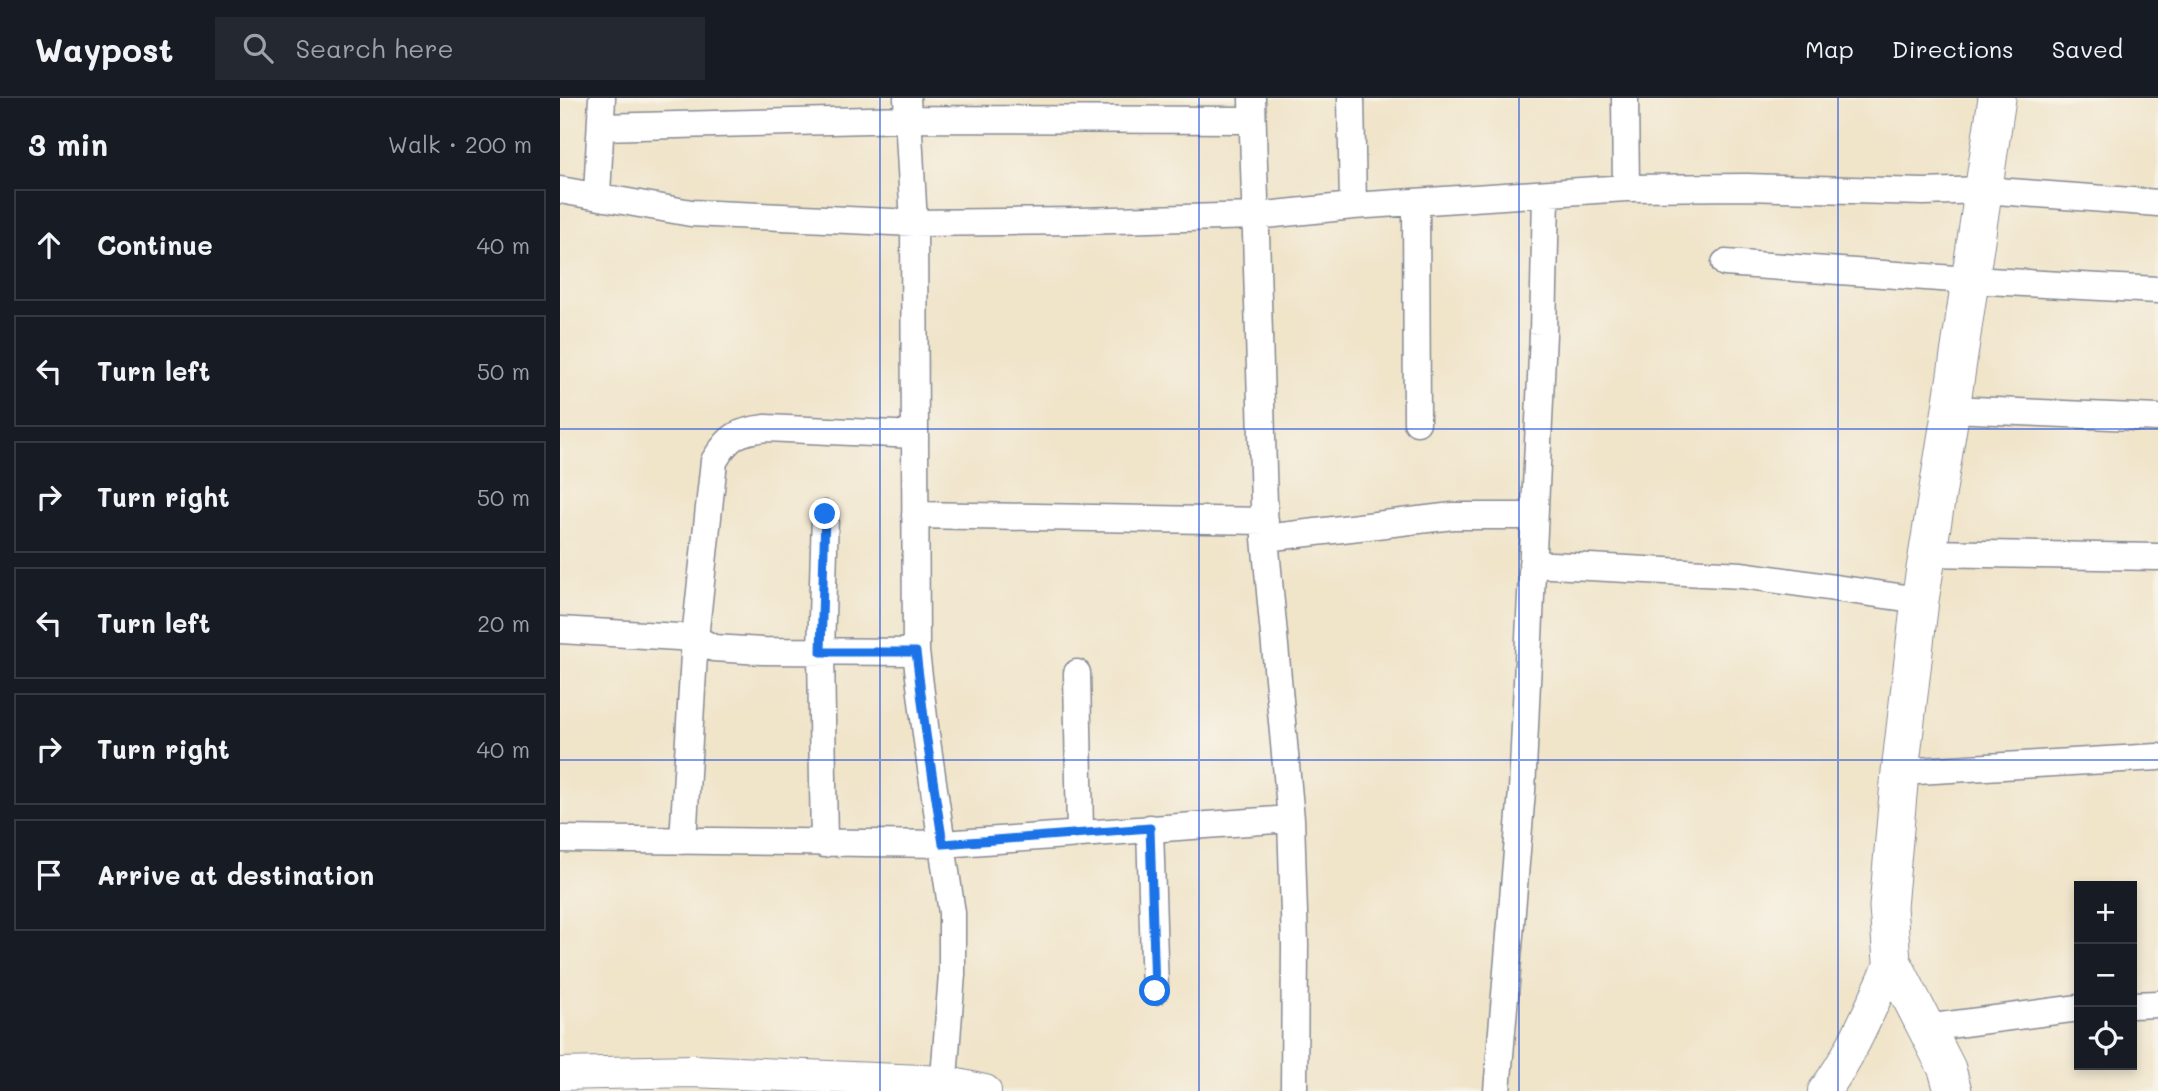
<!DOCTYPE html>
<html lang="en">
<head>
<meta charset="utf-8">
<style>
  body { margin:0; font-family:Mali,sans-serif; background:#242831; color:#f1f3f6 }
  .controls { position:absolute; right:21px; bottom:21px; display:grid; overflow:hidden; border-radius:0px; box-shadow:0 4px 10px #0003 }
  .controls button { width:63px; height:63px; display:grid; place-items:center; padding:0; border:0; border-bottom:2px solid #363941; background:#171b24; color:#f1f3f6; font:35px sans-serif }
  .stop { position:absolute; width:21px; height:21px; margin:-16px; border:5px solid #1a73e8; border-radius:50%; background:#fff }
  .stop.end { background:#1a73e8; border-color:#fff; box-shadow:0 2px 7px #0008 }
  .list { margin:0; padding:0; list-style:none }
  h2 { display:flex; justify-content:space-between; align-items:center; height:91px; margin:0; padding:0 28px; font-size:30px }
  h2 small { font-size:23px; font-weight:400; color:#9ea1a6 }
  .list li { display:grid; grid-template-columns:46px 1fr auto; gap:21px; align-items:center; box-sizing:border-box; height:112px; margin:0 14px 14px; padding:0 14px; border:2px solid #363941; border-radius:0px }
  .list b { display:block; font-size:26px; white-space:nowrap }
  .list em { font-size:23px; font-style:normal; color:#9ea1a6 }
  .icon { flex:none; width:38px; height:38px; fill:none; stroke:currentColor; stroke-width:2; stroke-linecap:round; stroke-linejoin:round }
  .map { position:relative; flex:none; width:1598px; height:993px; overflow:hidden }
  header { display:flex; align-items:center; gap:42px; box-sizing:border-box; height:98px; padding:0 35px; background:#171b24; border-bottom:2px solid #363941 }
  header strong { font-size:33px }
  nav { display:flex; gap:38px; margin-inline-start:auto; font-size:24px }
  .search { width:490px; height:63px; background:#242831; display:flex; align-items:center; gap:18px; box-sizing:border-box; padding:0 24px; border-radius:0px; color:#9ea1a6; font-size:26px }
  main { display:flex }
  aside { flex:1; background:#171b24 }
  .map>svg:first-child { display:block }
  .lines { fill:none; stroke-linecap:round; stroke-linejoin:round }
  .minor-casing { stroke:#868a94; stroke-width:29 }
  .tertiary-casing { stroke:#868a94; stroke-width:34 }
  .secondary-casing { stroke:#868a94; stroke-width:39 }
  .minor { stroke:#fff; stroke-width:26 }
  .tertiary { stroke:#fff; stroke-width:32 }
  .secondary { stroke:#fff; stroke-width:37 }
  .route { stroke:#1a73e8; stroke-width:9 }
  .grid { fill:none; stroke:#1d4ed8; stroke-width:2; stroke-opacity:0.55 }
</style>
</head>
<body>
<header>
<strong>Waypost</strong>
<div class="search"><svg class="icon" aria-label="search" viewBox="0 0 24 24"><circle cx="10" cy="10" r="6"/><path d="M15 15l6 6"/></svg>Search here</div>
<nav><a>Map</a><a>Directions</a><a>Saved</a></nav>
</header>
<main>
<aside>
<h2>3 min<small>Walk · 200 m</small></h2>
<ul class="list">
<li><svg class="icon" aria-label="ahead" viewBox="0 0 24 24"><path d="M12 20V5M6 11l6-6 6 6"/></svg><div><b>Continue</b></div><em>40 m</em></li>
<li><svg class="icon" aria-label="left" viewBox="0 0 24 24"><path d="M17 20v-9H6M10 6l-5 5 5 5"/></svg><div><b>Turn left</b></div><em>50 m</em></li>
<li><svg class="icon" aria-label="right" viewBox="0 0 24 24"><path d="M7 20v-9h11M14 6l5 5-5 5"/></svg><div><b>Turn right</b></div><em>50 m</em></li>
<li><svg class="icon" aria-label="left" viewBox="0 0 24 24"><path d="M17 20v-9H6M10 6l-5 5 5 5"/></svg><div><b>Turn left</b></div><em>20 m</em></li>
<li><svg class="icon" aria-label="right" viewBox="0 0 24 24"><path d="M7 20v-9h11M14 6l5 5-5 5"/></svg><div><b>Turn right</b></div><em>40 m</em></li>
<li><svg class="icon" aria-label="arrive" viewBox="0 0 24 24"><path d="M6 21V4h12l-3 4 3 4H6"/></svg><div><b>Arrive at destination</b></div></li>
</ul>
</aside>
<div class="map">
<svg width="1598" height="993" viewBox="0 0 1598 993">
  <rect width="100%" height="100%" fill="#f7f3e8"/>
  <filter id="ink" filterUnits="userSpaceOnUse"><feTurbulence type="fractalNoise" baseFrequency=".0143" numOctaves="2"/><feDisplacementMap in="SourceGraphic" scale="14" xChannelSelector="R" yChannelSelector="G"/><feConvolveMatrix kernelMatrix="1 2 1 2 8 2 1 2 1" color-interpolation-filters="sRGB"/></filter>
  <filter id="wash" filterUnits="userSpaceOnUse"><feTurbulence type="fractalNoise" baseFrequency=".00686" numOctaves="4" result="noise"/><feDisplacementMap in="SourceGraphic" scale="28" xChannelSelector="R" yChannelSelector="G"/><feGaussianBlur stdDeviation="1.57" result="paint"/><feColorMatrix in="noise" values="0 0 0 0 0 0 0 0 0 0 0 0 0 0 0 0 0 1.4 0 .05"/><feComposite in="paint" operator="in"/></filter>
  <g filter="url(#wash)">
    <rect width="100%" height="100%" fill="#f0e4c9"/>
  </g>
  <g filter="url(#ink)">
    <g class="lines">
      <g class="minor-casing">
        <path id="minor" d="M347 0 354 125 356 554 366 636 392 815V876L383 993
          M692 0 705 440 731 721 735 847 734 993
          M791 0 793 108
          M1065 0 1066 90
          M41 29 347 21 692 22
          M0 92 131 115 354 125 519 123 696 118 793 108 1066 90 1187 89 1364 94 1423 92 1598 105
          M37 97 42 0
          M856 105 857 324
          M1165 165 1409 182 1598 192
          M1391 311 1598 320
          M355 417 705 423
          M705 440 893 418H974
          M1367 455 1598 459
          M972 466 1182 477 1360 502
          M0 532 135 540 153 550 202 553 356 554
          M517 575 520 735
          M1340 674 1598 659
          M590 730 595 893
          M0 741 383 746 731 721
          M123 743 135 540 154 363C169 338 178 333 206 330L355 337
          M264 746 261 554 265 416
          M1572 907 1598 906
          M1365 930 1519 910
          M937 993 962 693 983 236 986 97"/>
      </g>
      <g class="tertiary-casing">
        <path id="tertiary" d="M0 976 133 973 385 984 425 993
          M1264 993C1291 959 1313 904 1332 863"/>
      </g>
      <g class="secondary-casing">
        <path id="secondary" d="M1393 993 1387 971 1332 863 1328 809 1340 674 1360 502 1391 311 1437 0"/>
      </g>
      <use href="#minor" class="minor"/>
      <use href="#tertiary" class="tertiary"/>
      <use href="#secondary" class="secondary"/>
    </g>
  </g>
  <g class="lines" filter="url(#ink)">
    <path class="route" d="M265 416 261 554H356L366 636 383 746 590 730 595 893"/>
  </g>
  <path class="grid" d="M320 0V993M639 0V993M959 0V993M1278 0V993M0 331H1598M0 662H1598"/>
</svg>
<div class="controls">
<button>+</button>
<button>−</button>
<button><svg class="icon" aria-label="locate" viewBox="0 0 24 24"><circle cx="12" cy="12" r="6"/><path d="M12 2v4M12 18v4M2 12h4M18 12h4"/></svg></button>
</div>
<div class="stop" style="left:595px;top:893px"></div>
<div class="stop end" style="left:265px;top:416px"></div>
</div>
</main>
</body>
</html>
